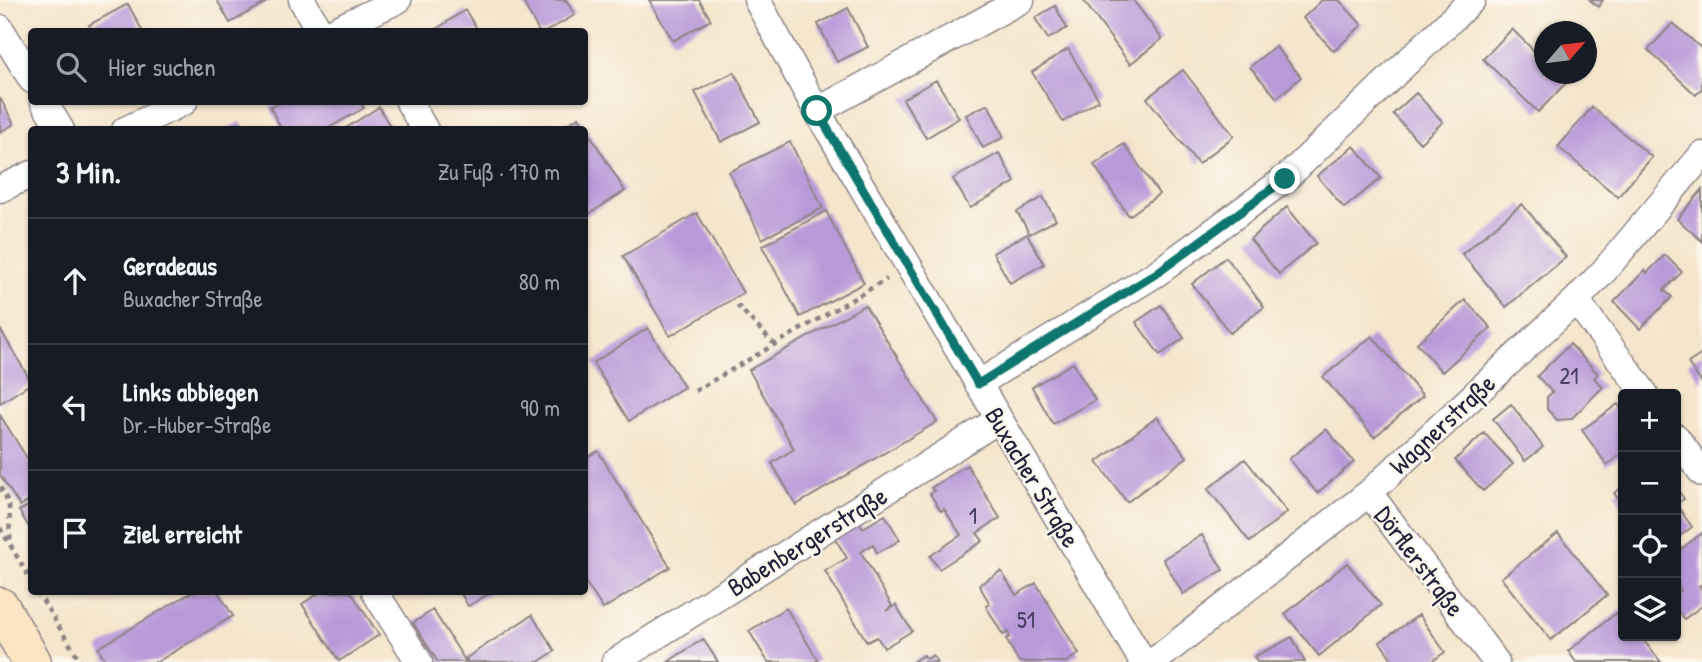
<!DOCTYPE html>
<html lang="de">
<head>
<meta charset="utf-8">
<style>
  body { margin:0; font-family:"Patrick Hand",sans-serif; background:#20242c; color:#f1f3f6 }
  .controls { position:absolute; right:21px; bottom:21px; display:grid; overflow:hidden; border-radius:7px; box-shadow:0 2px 5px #0004 }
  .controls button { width:63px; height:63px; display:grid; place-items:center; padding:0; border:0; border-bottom:2px solid #363941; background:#171b24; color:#f1f3f6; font:35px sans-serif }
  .compass { position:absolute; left:1534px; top:21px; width:63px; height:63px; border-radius:50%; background:#171b24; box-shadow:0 2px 5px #0004; rotate:62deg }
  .stop { position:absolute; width:21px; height:21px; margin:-16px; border:5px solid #0f766e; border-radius:50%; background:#fff }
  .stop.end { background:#0f766e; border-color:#fff; box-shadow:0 2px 7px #0008 }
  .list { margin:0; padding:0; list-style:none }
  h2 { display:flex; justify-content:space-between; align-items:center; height:91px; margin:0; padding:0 28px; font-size:30px }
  h2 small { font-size:23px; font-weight:400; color:#9ea1a6 }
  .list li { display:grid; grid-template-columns:46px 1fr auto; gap:21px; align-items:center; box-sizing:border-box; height:126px; padding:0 28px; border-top:2px solid #363941 }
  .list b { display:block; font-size:26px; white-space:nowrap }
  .list p { margin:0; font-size:23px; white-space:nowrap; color:#9ea1a6 }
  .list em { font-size:23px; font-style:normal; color:#9ea1a6 }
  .icon { flex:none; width:38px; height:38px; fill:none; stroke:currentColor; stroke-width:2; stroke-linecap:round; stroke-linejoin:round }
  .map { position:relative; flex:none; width:1702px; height:662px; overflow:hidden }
  .search { position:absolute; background:#171b24; box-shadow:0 2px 5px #0004; left:28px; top:28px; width:560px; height:77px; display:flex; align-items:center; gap:18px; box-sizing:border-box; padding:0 24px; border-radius:7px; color:#9ea1a6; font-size:26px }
  .panel { position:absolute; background:#171b24; box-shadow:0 2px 5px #0004; left:28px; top:126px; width:560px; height:469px; border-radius:7px }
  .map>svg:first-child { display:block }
  .building { fill:#b99ad9 }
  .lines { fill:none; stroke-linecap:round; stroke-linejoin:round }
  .street-casing { stroke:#8c8484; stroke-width:29 }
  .secondary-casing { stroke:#8c8484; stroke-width:41 }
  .path { stroke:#8c8484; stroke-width:4.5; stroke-dasharray:5 5; stroke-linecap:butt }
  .street { stroke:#fff; stroke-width:26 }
  .secondary { stroke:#fce5c4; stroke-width:38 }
  .route { stroke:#0f766e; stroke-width:9 }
  .labels { text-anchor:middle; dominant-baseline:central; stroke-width:5; stroke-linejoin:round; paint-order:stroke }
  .number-label { font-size:23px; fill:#484062 }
  .street-label { font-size:26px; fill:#22223b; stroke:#fbf7ec }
</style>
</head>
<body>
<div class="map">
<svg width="1702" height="662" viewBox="0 0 1702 662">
  <rect width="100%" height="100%" fill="#fbf7ec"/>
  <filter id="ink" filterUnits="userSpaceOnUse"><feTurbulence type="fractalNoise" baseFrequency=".0143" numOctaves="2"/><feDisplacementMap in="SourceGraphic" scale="14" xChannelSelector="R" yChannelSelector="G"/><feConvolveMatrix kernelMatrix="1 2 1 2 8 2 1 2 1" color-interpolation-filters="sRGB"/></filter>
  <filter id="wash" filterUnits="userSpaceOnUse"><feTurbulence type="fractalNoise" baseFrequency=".00686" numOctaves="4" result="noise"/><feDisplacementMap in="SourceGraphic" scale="28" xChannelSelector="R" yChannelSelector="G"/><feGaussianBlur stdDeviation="1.57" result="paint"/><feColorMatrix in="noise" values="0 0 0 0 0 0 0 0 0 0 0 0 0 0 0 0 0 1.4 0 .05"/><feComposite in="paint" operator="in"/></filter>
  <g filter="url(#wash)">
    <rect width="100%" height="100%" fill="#f5e5cc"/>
    <g id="blocks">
      <path class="building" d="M217 0H270L230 23Z
        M522 0H566L575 15 545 32H539Z
        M649 0H699L711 20 673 41Z
        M1083 0H1133L1162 39 1130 64Z
        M1322 0H1339L1362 25 1334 51 1303 18Z
        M1590 0H1603L1598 7Z
        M128 4 143 32H93L89 25Z
        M1055 6 1067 28 1048 39 1035 18Z
        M848 8 868 47 837 62 818 24Z
        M465 10 479 32H432Z
        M1673 23 1702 49V88L1696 95 1648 50Z
        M1512 29 1544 61V74H1558L1567 82 1538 112 1483 59Z
        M1275 46 1301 77 1277 98 1250 67Z
        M1068 49 1099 100 1063 122 1032 72Z
        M1183 70 1234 136 1198 164 1147 98Z
        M734 72 760 122 721 142 695 92Z
        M936 80 959 118 926 138 903 99Z
        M1416 93 1443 122 1420 143 1393 114Z
        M0 98 14 124 0 132Z
        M281 102H360L364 108 325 130H282L270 107Z
        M988 104 1004 137 983 148 966 115Z
        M379 107 392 130H343Z
        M1592 107 1652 157 1618 197 1558 147Z
        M579 117 625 191 584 217V130H558Z
        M241 122 244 130H224Z
        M790 142 823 208 762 239 729 172Z
        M1124 144 1159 194 1129 216 1094 165Z
        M1354 146 1381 178 1344 208 1317 176Z
        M999 153 1015 182 970 208 953 179Z
        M1702 190V241L1677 219Z
        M1043 197 1056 220 1030 234 1017 212Z
        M1522 204 1566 257 1506 307 1462 254Z
        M1287 207 1316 243 1279 274 1250 239Z
        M826 211 864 283 800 317 762 246Z
        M697 213 743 293 670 336 623 256Z
        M1027 234 1044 264 1010 283 993 253Z
        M1665 255 1682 272 1664 290 1672 297 1640 329 1614 302 1645 270 1647 273Z
        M1226 257 1264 307 1230 333 1192 284Z
        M1465 300 1491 328 1442 372 1417 343Z
        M865 305 937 422 796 505 772 463 794 449 749 370Z
        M1161 305 1184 338 1160 355 1136 322Z
        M648 328 684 387 629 421 593 363Z
        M0 329 32 383 0 403Z
        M1372 336 1423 396 1374 437 1323 377Z
        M1570 344 1598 374 1594 378 1603 387 1571 419 1557 420 1547 409V397L1552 392 1537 376Z
        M1702 354V383L1688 363Z
        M1073 363 1095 400 1053 424 1032 387Z
        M1511 404 1543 447 1525 461 1493 419Z
        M1618 404 1623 412V453L1607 465 1582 430Z
        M0 415 32 466V499L20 506 0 475Z
        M1157 417 1187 457 1127 502 1097 462Z
        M1326 429 1354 462 1317 493 1289 459Z
        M1484 433 1513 464 1483 491 1455 460Z
        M598 451 670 567 603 609 584 580V459Z
        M1245 459 1287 512 1250 542 1208 489Z
        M967 465 1000 518 977 533 983 541 939 569 930 556 961 535 944 509 941 511 930 494 934 491 931 488Z
        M1623 487V506L1614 493Z
        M1676 487 1684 499 1676 504 1692 527 1676 539Z
        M32 504V532L19 511Z
        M885 515 900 540 877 553 873 544 861 552 892 606 886 611 896 605 912 631 884 648 877 637 867 642 825 571 847 558 833 535 858 520 863 528Z
        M1558 533 1607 595 1551 640 1501 578Z
        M1702 533V584L1699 586 1702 590V606L1684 619 1676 608V594L1681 590 1676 583V553Z
        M1202 535 1223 570 1183 594 1163 559Z
        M1347 563 1381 605 1319 656 1285 614Z
        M1001 571 1016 595 1036 583 1079 654 1066 662H1019L1006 639 1010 637 1008 632 1003 635 986 606 990 604 979 585Z
        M192 592H218L233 616 157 662H106L98 648Z
        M321 592H351L379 635 339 661 302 604Z
        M460 592H492L468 606Z
        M786 608 818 660 814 662H768L749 631Z
        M433 610 466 662H438L413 623Z
        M1620 610 1623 614V636H1640L1661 662H1576L1568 651Z
        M532 615 555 651 538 662H468L466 658Z
        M1419 615 1445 652 1431 662H1394L1380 642Z
        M1292 637 1305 662H1257L1254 657Z
        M703 639 718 662H668Z
        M924 655 927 659 933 655 937 662H912Z"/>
    </g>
  </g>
  <g filter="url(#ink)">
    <use href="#blocks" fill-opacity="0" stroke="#8c8484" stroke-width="2"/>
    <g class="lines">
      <g class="street-casing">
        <path id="street" d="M302 0 320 32
          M757 0 817 111 1143 662
          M0 28 32 80
          M331 32 398 0
          M44 102 61 130
          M409 102 425 130
          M817 111 1021 0
          M125 130 184 102
          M0 189 32 174
          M1576 300 1645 394
          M978 384 1157 273 1285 179 1472 0
          M1676 437 1702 473
          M1369 493 1496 662
          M375 592 419 662
          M615 662 998 420
          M1153 662 1369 493 1576 300 1604 271 1702 155"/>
      </g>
      <g class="secondary-casing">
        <path id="secondary" d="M0 607 32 662"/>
      </g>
      <path class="path" d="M737 305 774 344
        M695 391 887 279
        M0 487C17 513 5 519 12 547
        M0 528 32 582
        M37 592 81 662"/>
      <use href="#street" class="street"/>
      <use href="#secondary" class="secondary"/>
    </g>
  </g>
  <g class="lines" filter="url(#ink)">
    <path class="route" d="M817 111 978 384 1157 273 1285 179"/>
  </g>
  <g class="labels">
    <g class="number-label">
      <text x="1569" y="375">21</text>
      <text x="973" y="515">1</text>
      <text x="1026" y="619">51</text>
    </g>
    <g class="street-label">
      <text transform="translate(1442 424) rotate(-43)">Wagnerstraße</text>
      <text transform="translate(1033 477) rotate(59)">Buxacher Straße</text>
      <text transform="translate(807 541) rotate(-32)">Babenbergerstraße</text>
      <text transform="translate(1420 561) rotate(53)">Dörflerstraße</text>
    </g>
  </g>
</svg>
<div class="controls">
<button>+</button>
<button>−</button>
<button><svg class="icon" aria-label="locate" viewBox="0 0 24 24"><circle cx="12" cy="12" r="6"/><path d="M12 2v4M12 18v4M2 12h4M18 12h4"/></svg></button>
<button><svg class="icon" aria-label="layers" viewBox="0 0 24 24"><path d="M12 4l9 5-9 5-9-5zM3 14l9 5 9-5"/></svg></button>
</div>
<svg class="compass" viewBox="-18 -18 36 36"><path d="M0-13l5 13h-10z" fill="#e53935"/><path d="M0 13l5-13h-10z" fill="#9ea1a6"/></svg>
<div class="stop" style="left:817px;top:111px"></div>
<div class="stop end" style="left:1285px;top:179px"></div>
<div class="search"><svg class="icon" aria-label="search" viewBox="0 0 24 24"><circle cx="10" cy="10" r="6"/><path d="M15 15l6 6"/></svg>Hier suchen</div>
<section class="panel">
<h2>3 Min.<small>Zu Fuß · 170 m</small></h2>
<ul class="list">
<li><svg class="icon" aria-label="ahead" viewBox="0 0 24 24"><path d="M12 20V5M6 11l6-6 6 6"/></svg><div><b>Geradeaus</b><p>Buxacher Straße</p></div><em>80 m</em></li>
<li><svg class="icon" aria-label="left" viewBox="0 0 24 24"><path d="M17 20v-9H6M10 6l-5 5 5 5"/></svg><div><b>Links abbiegen</b><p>Dr.-Huber-Straße</p></div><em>90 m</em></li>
<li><svg class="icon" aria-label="arrive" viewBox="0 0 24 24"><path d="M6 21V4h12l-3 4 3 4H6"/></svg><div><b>Ziel erreicht</b></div></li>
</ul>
</section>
</div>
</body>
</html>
